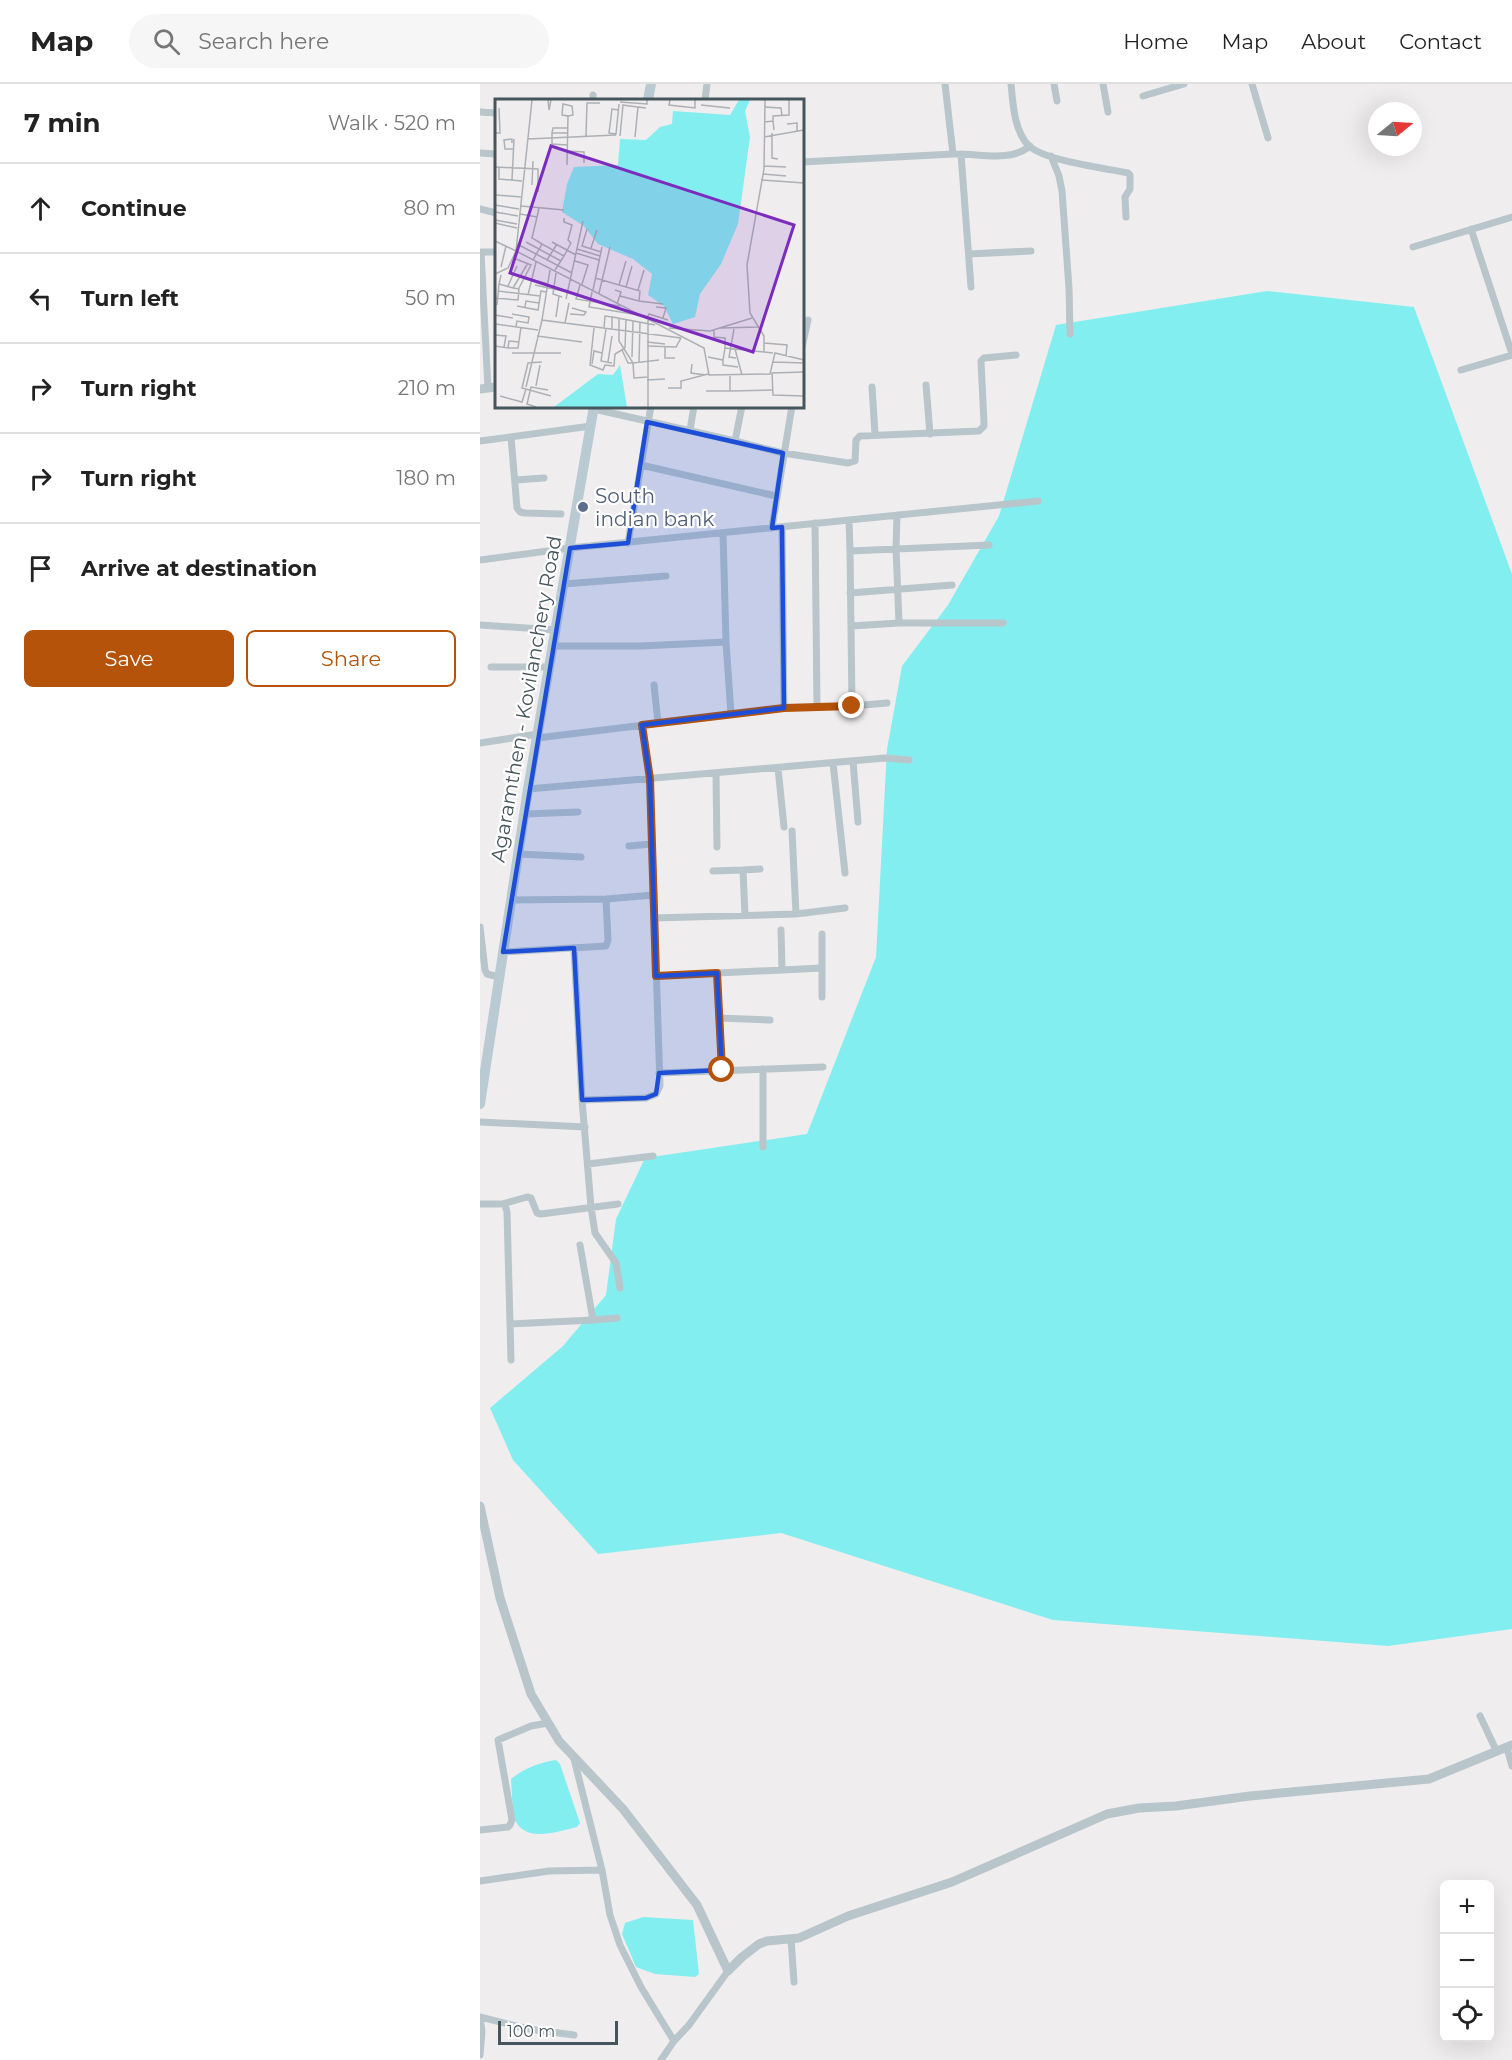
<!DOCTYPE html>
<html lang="en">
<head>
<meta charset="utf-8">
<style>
  body { margin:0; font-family:Montserrat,sans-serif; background:#f6f6f6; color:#222 }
  .controls { position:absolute; right:18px; bottom:18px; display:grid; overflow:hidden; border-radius:9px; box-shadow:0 6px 24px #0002 }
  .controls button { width:54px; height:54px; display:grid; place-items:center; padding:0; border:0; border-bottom:2px solid #e0e0e0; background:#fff; color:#222; font:30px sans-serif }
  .compass { position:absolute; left:888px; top:18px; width:54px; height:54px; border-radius:50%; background:#fff; box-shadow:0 6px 24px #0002; rotate:72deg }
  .scale { position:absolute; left:18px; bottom:15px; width:120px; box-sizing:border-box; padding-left:6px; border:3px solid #45555c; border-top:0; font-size:16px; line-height:21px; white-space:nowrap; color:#45555c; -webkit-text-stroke:4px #fff; paint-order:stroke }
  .stop { position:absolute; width:18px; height:18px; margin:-14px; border:4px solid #b45309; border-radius:50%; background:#fff }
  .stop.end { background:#b45309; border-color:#fff; box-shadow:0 2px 6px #0008 }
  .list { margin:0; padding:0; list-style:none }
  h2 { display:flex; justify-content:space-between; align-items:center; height:78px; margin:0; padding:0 24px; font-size:26px }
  h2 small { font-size:20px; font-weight:400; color:#767676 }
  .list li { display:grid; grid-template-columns:39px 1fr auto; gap:18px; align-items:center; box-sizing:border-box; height:90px; padding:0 24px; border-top:2px solid #e0e0e0 }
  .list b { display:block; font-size:22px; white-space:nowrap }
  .list em { font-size:20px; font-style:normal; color:#767676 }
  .actions { display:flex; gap:12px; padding:18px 24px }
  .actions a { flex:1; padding:14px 0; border:2px solid #b45309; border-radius:9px; text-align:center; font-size:21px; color:#b45309 }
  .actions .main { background:#b45309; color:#fff }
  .icon { flex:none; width:33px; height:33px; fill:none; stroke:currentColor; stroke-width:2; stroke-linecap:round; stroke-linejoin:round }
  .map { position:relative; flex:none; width:1032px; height:1976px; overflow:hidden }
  header { display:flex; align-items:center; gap:36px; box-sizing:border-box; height:84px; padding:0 30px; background:#fff; border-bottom:2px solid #e0e0e0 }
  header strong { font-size:28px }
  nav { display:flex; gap:33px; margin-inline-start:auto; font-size:21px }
  .search { width:420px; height:54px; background:#f6f6f6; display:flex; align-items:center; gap:15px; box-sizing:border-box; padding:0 21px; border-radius:33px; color:#767676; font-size:22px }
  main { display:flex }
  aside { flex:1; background:#fff }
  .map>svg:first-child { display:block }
  .water { fill:#83eef0 }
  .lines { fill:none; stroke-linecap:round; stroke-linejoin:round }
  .minor { stroke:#b8c5cb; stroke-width:7 }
  .tertiary { stroke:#b8c5cb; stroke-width:9 }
  .secondary { stroke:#bacad3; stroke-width:10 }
  .route { stroke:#b45309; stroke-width:8 }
  .marked { fill:#1d4ed8; fill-opacity:0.2; stroke:#1d4ed8; stroke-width:4.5; stroke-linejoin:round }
  .service-dot { fill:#5c6f8a; stroke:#fff; stroke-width:2 }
  .labels { text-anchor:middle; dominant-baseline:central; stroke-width:4.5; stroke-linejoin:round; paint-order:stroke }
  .service-label { font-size:20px; fill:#4e5e75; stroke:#fff; text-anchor:start }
  .street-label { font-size:20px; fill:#45555c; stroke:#fff }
  .inset-road { fill:none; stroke:#acb0b4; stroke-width:1.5 }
  .view { fill:#7b2cbf; fill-opacity:0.15; stroke:#7b2cbf; stroke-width:3 }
  .inset-edge { fill:none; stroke:#45555c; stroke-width:3 }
</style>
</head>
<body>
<header>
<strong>Map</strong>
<div class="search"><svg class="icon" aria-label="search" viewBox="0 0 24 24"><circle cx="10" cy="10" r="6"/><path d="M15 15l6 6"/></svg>Search here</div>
<nav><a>Home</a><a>Map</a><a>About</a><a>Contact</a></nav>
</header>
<main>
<aside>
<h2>7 min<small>Walk · 520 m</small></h2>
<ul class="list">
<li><svg class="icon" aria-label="ahead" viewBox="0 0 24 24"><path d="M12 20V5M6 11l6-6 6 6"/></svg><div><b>Continue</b></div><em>80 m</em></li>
<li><svg class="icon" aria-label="left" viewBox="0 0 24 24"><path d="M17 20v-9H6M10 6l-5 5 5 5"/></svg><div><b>Turn left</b></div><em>50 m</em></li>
<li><svg class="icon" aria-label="right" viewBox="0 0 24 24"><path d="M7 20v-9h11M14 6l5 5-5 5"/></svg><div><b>Turn right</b></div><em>210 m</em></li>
<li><svg class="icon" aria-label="right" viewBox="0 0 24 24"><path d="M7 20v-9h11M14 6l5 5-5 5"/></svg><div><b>Turn right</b></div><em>180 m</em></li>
<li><svg class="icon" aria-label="arrive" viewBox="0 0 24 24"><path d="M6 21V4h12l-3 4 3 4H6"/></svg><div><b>Arrive at destination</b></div></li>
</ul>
<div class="actions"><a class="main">Save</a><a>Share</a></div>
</aside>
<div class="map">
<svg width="1032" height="1976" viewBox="0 0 1032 1976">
  <rect width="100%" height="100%" fill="#f0edee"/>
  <path class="water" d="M787 207 934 223 1032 490V1545L908 1562 573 1536 301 1449 118 1470 33 1376 10 1324 83 1262 126 1211 136 1135 165 1074 327 1050 396 873 407 665 422 582 468 521 519 432 576 241Z
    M76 1676 80 1680 100 1739 97 1743C75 1748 41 1761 33 1730L31 1695C43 1685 60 1678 76 1676Z
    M163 1833 213 1836 219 1890 215 1893 175 1890 156 1883 142 1850 145 1839Z"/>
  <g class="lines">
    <path class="minor" d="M465 0 473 70C499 69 529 79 550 62
      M531 0C533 20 534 47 549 62 566 77 624 84 648 89L650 91V105L645 113 646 133
      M574 0 577 17
      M623 0 628 28
      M772 0 788 54
      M663 12 704 0
      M113 16V11
      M225 16 227 0
      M0 28 16 29
      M0 69 16 70
      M481 70 491 203
      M571 72 579 92 582 107 589 204 590 250
      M322 78 473 70
      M0 125 16 129
      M991 145 1032 270
      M933 163 1032 133
      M0 168H16
      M1 168 8 304
      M489 170 551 167
      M322 263 328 236
      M981 286 1032 271
      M446 301 450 350
      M392 303 395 350
      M114 325 255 357 262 322
      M210 346 214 322
      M31 353 37 424 40 428 45 429 81 430
      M0 357 111 342
      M255 357 303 369 368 379 375 377 376 356 380 352 499 347 504 342V339L501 277 504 274 536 271
      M161 381 296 412
      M35 396 64 394
      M417 431 416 464 419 539
      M369 436 370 467
      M335 439 337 623
      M302 443 304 624
      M292 444 312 322
      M148 459 171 322
      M0 476 90 464 558 417
      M84 500 186 492
      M370 509 472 501
      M0 541 76 546
      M371 542 419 539H523
      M246 558 251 630
      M73 562H161L246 558 243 449
      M11 583H69
      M174 601 178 639
      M372 622 370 467 509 461
      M57 654 304 624 372 622 407 619
      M0 659 58 650
      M373 677 378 738
      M353 679 365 789
      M298 684 304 743
      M236 689 237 763
      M48 705 405 674 429 676
      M45 730 98 728
      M312 747 316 830
      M149 762 172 760
      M38 770 101 773
      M233 787 263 786
      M31 816 126 815 174 811
      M265 831 263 786 280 785
      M174 834 316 830 365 824
      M0 843 5 886 7 890 19 893
      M301 846 302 886
      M342 850V913
      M94 864 102 1016
      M23 868 126 862 128 856 126 815
      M237 889 242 986
      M176 892 342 884
      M239 934 290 936
      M179 989 343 983
      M0 1038 105 1043
      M283 1063V985
      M108 1080 173 1072
      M0 1120H22L25 1121 27 1128 31 1276
      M22 1120 47 1113 51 1114 57 1129 61 1130 138 1120
      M140 1204 136 1179 115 1149 111 1123 102 1016 166 1014 176 1010 180 1002 170 695 162 641
      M113 1236 137 1234
      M30 1240 113 1236 100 1161
      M1000 1632 1017 1668
      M1027 1664 1032 1682
      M94 1675 122 1786 130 1831 140 1861 161 1903 194 1957
      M0 1746 28 1743 30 1741 32 1736 18 1656 51 1642 68 1639
      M0 1797 69 1787 122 1786
      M311 1855 314 1898
      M0 1933 48 1945 94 1951
      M0 1934 2 1947 0 1971
      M181 1976 194 1957 209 1941 248 1887"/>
    <path class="tertiary" d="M0 305 16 303
      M0 1422 20 1514 51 1610 79 1657 143 1725 217 1821 248 1887 262 1873 279 1860 287 1857 319 1854 368 1832 472 1798 627 1730 659 1724 696 1722 770 1712 949 1695 1032 1661"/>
    <path class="secondary" d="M168 16 171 0
      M0 1020 48 705 114 322"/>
  </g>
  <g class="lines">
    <path class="route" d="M242 986 237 889 176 892 170 695 162 641 304 624 372 622"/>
  </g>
  <path class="marked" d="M167 338 303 369 292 444 302 443 304 624 162 641 170 695 176 892 237 889 242 986 179 989 176 1010 166 1014 102 1016 94 864 23 868 90 464 148 459Z"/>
  <circle class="service-dot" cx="103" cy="423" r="6"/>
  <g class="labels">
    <g class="service-label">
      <text x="115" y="412">South<tspan x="115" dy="23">indian bank</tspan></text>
    </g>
    <g class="street-label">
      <text transform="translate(46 615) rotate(-80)">Agaramthen - Kovilanchery Road</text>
    </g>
  </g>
  <g transform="translate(15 15)">
    <rect width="309" height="309" fill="#f0edee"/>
    <path d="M244 1H255L250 12 255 38 243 125 226 165 205 195 200 218 178 225 169 207 153 196 157 175 138 160 103 145 89 127 67 113 72 85 79 68 123 66 125 40 151 41 165 28 177 25 178 12 235 16ZM125 266 132 308H59L103 275 118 276Z" fill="#83eef0"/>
    <path class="inset-road" d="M53 1 54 11 56 1M175 1 174 6 200 9V1M125 3 152 5V1M127 6 151 9M206 6 235 9M269 8 286 9 287 17M124 11 117 10 114 34 121 35 124 5M278 22V17L294 16V1M269 23 278 22 279 31M292 25 302 24V32M0 34H5L4 9M57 34 58 29H73M277 34V59L283 60M91 37 92 4H105M125 37 128 6M140 38 143 8M269 38 309 31M33 40 121 36M17 44V40L9 41 10 50H18M72 46 57 45V34H73M72 52 89 53V64M72 66 73 17 67 16 68 5 77 7 78 16 73 17M269 67 291 68M0 68 43 70V93M4 68V80L27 82M268 75 291 77M17 81 19 40M266 81 309 84M37 86 38 62M0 96 27 98M0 106 24 110M26 107 69 111M0 113 23 117M25 115 42 118 44 109M42 118 37 139 47 145M0 121 22 125M0 124 22 129M92 130 87 147 106 153M0 142 19 151M31 143 66 162M57 143 81 156M22 145 77 174M96 149 102 131M82 150 105 157M19 151 209 249 214 276 275 275 280 254 309 261M81 154 104 161M69 157 76 144 73 141 77 126 69 123V119M21 160 36 166 24 189M38 161 47 145 69 157 60 171M52 161 62 145M80 162 93 166 87 185M6 168 11 147M55 171 47 221 186 239M61 174 58 195 67 198M0 175 13 169 21 152 37 1M6 176 4 185 18 189M100 179 145 192 144 202 168 205M35 180 53 185M40 186 68 192M85 186 81 200 125 207M124 186 131 162M13 187 22 167M131 188 137 167M98 191 107 148M120 191 126 193 122 205M143 191 149 171M3 192 45 197M97 193 94 208 144 216M104 194 115 148M33 196 41 163M125 197 144 202M0 199 23 201 24 190 18 189 33 164M71 200 88 122M2 206 4 185M22 207 43 211 46 192 51 193M30 208 31 202 44 204M161 208 171 209 168 219M17 215 34 218 33 224 22 222 21 227M75 215 89 216 91 213 77 209M0 216 18 219M61 218 64 197M152 219 154 215 173 221M124 220V242L138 264 164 261M153 221V308M70 224 74 204M0 225 43 231M99 229 95 266 108 271 110 266 119 267 120 255 130 249M109 229 110 217 117 218M174 229 215 232 257 219M226 229 263 228M111 230 106 262 117 264M117 230V218L160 226M239 230 234 258 241 259M219 231V238L230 239V249M0 236 11 237 9 248M42 237 87 243M152 243 170 245M269 244 292 246 291 257M0 247 13 249 14 242 24 243M152 247 181 248 186 239M170 248V259H180M13 249H23L26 228M130 249 131 221M240 250 247 276M127 251 133 264H138L139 279 152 278M269 253V237L255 214 252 166 269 70 270 1M17 254H66M137 258 138 222M213 258 228 261 230 249 278 254M228 261V266L243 268M47 263 33 264 27 289 56 297M113 263 117 237M278 263 309 264M144 264 145 223M97 265 99 252 107 254M197 265 196 274 211 276M309 273 277 274 278 296 309 297M235 277V292L277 291M152 281 170 280M41 287 45 266M31 288 47 221M173 289H186V282L213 275M211 292H235M5 297 27 303 31 290M41 308 32 305 36 288 53 291"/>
    <path class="view" d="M56 47 299 126 258 253 15 174Z"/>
    <rect width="309" height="309" class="inset-edge"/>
  </g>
</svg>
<div class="controls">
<button>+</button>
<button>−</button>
<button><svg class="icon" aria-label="locate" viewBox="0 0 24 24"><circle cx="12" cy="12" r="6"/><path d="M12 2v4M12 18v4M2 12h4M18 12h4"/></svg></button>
</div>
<svg class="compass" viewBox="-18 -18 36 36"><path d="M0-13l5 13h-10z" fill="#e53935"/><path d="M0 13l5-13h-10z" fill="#767676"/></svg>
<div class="scale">100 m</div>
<div class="stop" style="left:242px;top:986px"></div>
<div class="stop end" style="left:372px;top:622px"></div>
</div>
</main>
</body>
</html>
